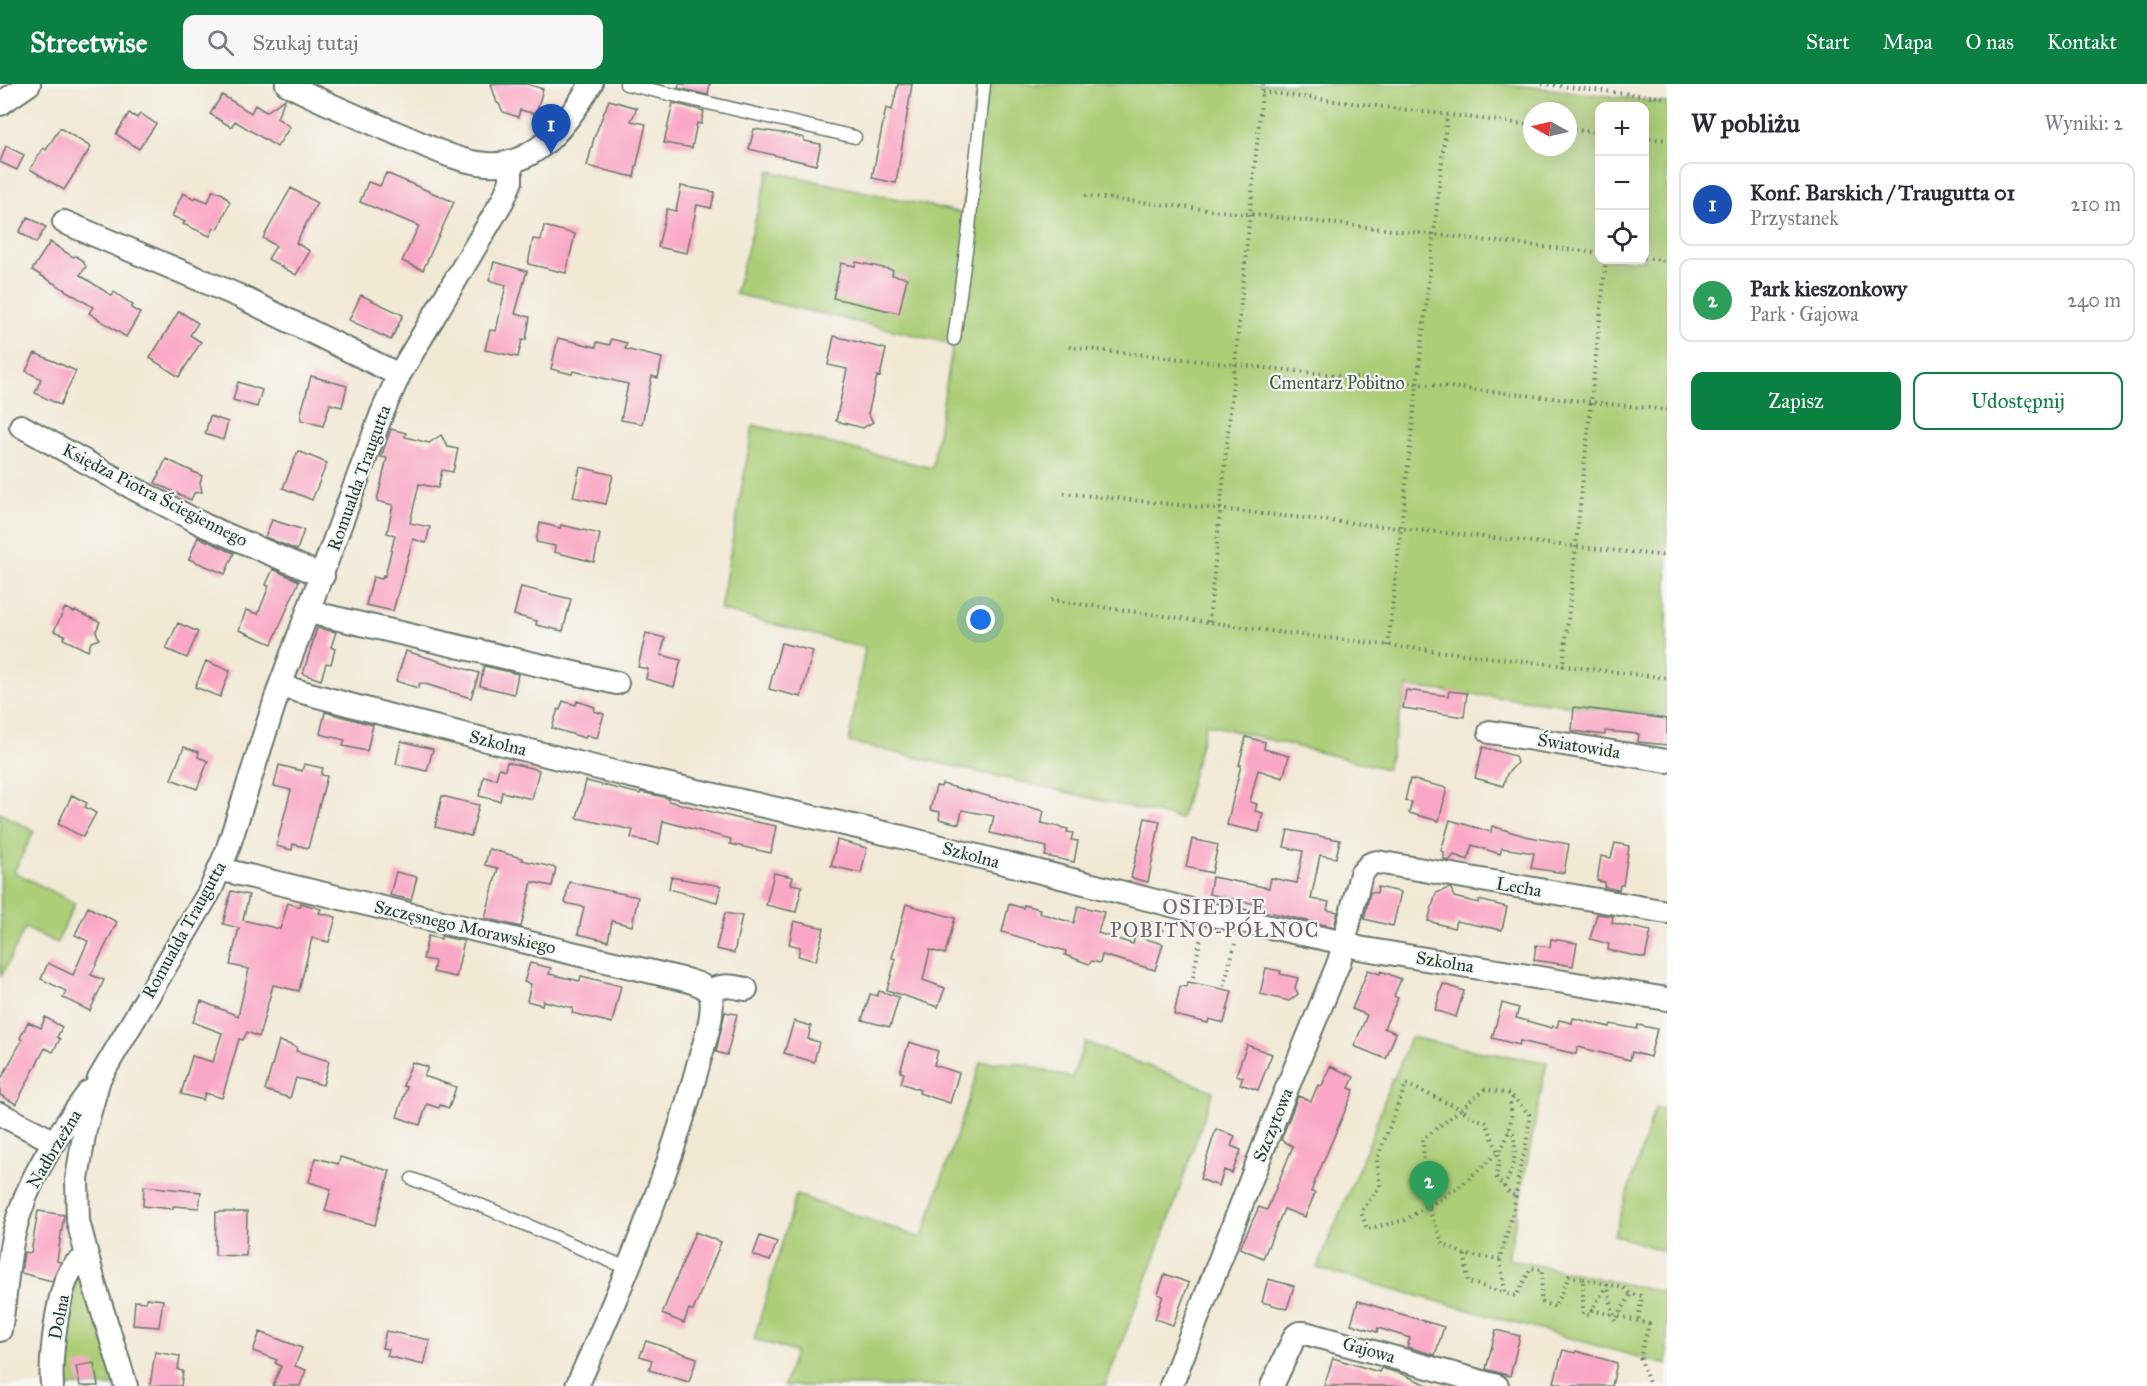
<!DOCTYPE html>
<html lang="pl">
<head>
<meta charset="utf-8">
<style>
  body { margin:0; font-family:"IM FELL Great Primer",serif; background:#f7f7f7; color:#2b2b33 }
  .controls { position:absolute; right:18px; top:18px; display:grid; overflow:hidden; border-radius:12px; box-shadow:0 6px 24px #0002 }
  .controls button { width:54px; height:54px; display:grid; place-items:center; padding:0; border:0; border-bottom:2px solid #e1e1e2; background:#fff; color:#2b2b33; font:30px sans-serif }
  .compass { position:absolute; left:1523px; top:18px; width:54px; height:54px; border-radius:50%; background:#fff; box-shadow:0 6px 24px #0002; rotate:278deg }
  .you { position:absolute; left:981px; top:536px; width:21px; height:21px; margin:-15px; border:4px solid #fff; border-radius:50%; background:#1a73e8; box-shadow:0 0 0 9px #1a73e833 }
  .badge { display:grid; place-items:center; width:39px; height:39px; border-radius:50%; background:#0b8043; color:#fff; font-size:20px; font-weight:700 }
  .pin { position:absolute; translate:-50% -50px; filter:drop-shadow(0 2px 3px #0008) }
  .pin::after { content:''; position:absolute; top:32px; width:21px; height:18px; background:inherit; clip-path:polygon(0 0,100% 0,50% 100%) }
  .list { margin:0; padding:0; list-style:none }
  h2 { display:flex; justify-content:space-between; align-items:center; height:78px; margin:0; padding:0 24px; font-size:26px }
  h2 small { font-size:20px; font-weight:400; color:#7c7c81 }
  .list li { display:grid; grid-template-columns:39px 1fr auto; gap:18px; align-items:center; box-sizing:border-box; height:84px; margin:0 12px 12px; padding:0 12px; border:2px solid #e1e1e2; border-radius:12px }
  .list b { display:block; font-size:22px; white-space:nowrap }
  .list p { margin:0; font-size:20px; white-space:nowrap; color:#7c7c81 }
  .list em { font-size:20px; font-style:normal; color:#7c7c81 }
  .actions { display:flex; gap:12px; padding:18px 24px }
  .actions a { flex:1; padding:14px 0; border:2px solid #0b8043; border-radius:12px; text-align:center; font-size:21px; color:#0b8043 }
  .actions .main { background:#0b8043; color:#fff }
  .icon { flex:none; width:33px; height:33px; fill:none; stroke:currentColor; stroke-width:2; stroke-linecap:round; stroke-linejoin:round }
  .map { position:relative; flex:none; width:1667px; height:1302px; overflow:hidden }
  header { display:flex; align-items:center; gap:36px; box-sizing:border-box; height:84px; padding:0 30px; background:#0b8043; color:#fff }
  header strong { font-size:28px }
  nav { display:flex; gap:33px; margin-inline-start:auto; font-size:21px }
  .search { width:420px; height:54px; background:#f7f7f7; display:flex; align-items:center; gap:15px; box-sizing:border-box; padding:0 21px; border-radius:12px; color:#7c7c81; font-size:22px }
  main { display:flex }
  aside { flex:1; background:#fff }
  .map>svg:first-child { display:block }
  .green { fill:#abce77; stroke:#658656; stroke-width:1.5; fill-rule:evenodd }
  .building { fill:#faa7c5 }
  .lines { fill:none; stroke-linecap:round; stroke-linejoin:round }
  .service-casing { stroke:#69796c; stroke-width:15 }
  .minor-casing { stroke:#69796c; stroke-width:26 }
  .path { stroke:#69796c; stroke-width:4; stroke-dasharray:1.5 4.5; stroke-linecap:butt }
  .service { stroke:#fff; stroke-width:12 }
  .minor { stroke:#fff; stroke-width:22 }
  .labels { text-anchor:middle; dominant-baseline:central; stroke-width:4.5; stroke-linejoin:round; paint-order:stroke }
  .park-label { font-size:18px; fill:#3b5a41; stroke:#f6f6f2 }
  .street-label { font-size:18px; fill:#1f3d34; stroke:#f6f6f2 }
  .neighbourhood-label { font-size:20px; letter-spacing:1.5px; fill:#6c6267; stroke:#f6f6f2 }
</style>
</head>
<body>
<header>
<strong>Streetwise</strong>
<div class="search"><svg class="icon" aria-label="search" viewBox="0 0 24 24"><circle cx="10" cy="10" r="6"/><path d="M15 15l6 6"/></svg>Szukaj tutaj</div>
<nav><a>Start</a><a>Mapa</a><a>O nas</a><a>Kontakt</a></nav>
</header>
<main>
<div class="map">
<svg width="1667" height="1302" viewBox="0 0 1667 1302">
  <rect width="100%" height="100%" fill="#f6f6f2"/>
  <filter id="ink" filterUnits="userSpaceOnUse"><feTurbulence type="fractalNoise" baseFrequency=".0167" numOctaves="2"/><feDisplacementMap in="SourceGraphic" scale="12" xChannelSelector="R" yChannelSelector="G"/><feConvolveMatrix kernelMatrix="1 2 1 2 8 2 1 2 1" color-interpolation-filters="sRGB"/></filter>
  <filter id="wash" filterUnits="userSpaceOnUse"><feTurbulence type="fractalNoise" baseFrequency=".008" numOctaves="4" result="noise"/><feDisplacementMap in="SourceGraphic" scale="24" xChannelSelector="R" yChannelSelector="G"/><feGaussianBlur stdDeviation="1.35" result="paint"/><feColorMatrix in="noise" values="0 0 0 0 0 0 0 0 0 0 0 0 0 0 0 0 0 1.4 0 .05"/><feComposite in="paint" operator="in"/></filter>
  <g filter="url(#wash)">
    <rect width="100%" height="100%" fill="#f2e9d5"/>
    <path class="green" d="M978 0H1506L1667 19V632L1407 603 1387 685 1206 640 1181 735 849 658 865 564 720 526 753 341 932 384 953 260 735 210 769 87 963 129 973 31ZM1600 22H1644V176H1600ZM1532 27H1568V63H1532Z
      M0 729 34 747 14 788 75 819 57 859 25 844 1 893Z
      M1410 953 1476 967 1547 978 1508 1175 1667 1209V1281L1317 1184 1371 1054 1392 994 1394 995Z
      M1085 958 1213 1007 1166 1145 1105 1302H784L795 1268 754 1255 796 1111 922 1154 981 978 1019 979 1072 994Z
      M1655 1023 1667 1027V1168L1614 1151Z
      M79 1183 123 1302H55V1287Z"/>
    <g id="blocks">
      <path class="building" d="M491 0H527L543 5 536 30 520 26 518 33 503 28 499 20 497 19Z
        M679 0H710L708 11 678 4Z
        M898 0H912L896 99 872 94 886 24 892 26Z
        M222 11 251 29 255 21 266 28 285 15 277 34 290 43 277 63 235 37 231 43 210 30Z
        M609 16 637 24 631 37 646 40 634 93 587 82 594 54Z
        M673 19 704 27 701 40 697 39 692 64 664 59Z
        M129 29 137 34 140 29 156 40 139 65 116 50Z
        M60 44 91 63 64 106 30 85 43 64 46 66Z
        M754 45 789 50 804 54V57L821 60 816 81 749 65Z
        M6 62 24 71 17 86 0 78Z
        M386 89 454 118 423 186 402 177 419 142 360 118 368 98 380 102Z
        M681 102 715 108 711 124 697 121 687 169 658 163 667 125 676 127Z
        M291 104 317 119 296 159 310 167 296 191 268 175 276 162 263 154Z
        M213 106 223 110 230 118 218 145 214 144 210 152 183 140 185 138 172 132 183 109 195 115 196 113 208 118Z
        M28 133 46 143 36 159 19 148Z
        M544 142 575 150 566 189 528 180 533 155 541 156Z
        M50 158 73 173 76 172 83 177 86 183 80 191 112 212 114 208 133 221 131 224 140 229 126 253 89 229 93 223 32 186Z
        M494 178 527 187 515 230 530 233 526 256H522L518 273 485 266 490 246 496 247 506 201 489 196Z
        M856 178 893 186 892 191 907 194 899 229 833 214 841 179 855 182Z
        M361 211 403 231 391 256 349 236Z
        M179 227 198 239 190 251 201 258 179 293 150 274Z
        M834 252 886 265 880 293 877 292 868 330 873 338 863 344 836 337 847 285 828 281Z
        M558 254 596 263 597 258 610 261 611 255 627 259 625 265 662 274 658 294 652 292 642 340 621 336 628 300 573 287 572 290 551 285Z
        M35 269 76 287 60 321 35 309 41 295 26 287Z
        M311 292 347 302 342 323 330 320 323 342 301 336V329Z
        M238 298 262 306 257 323 233 316Z
        M210 332 228 338 223 356 205 350Z
        M391 345 406 349 405 353 429 359 441 351 448 363 458 365 453 388 442 386 438 404 419 400 410 439 430 443 426 459 413 455 393 527 366 521 373 493 382 495 383 491 385 492 395 451 387 449 393 421 377 417 387 374 381 373Z
        M298 367 327 379 312 416 283 404Z
        M166 375 202 392 200 399 202 408 194 409 191 416 155 399Z
        M580 383 613 391 606 420 573 413Z
        M272 436 304 446 297 466 265 453Z
        M540 439 560 444 561 441 600 450 594 478 554 468 555 462 536 458Z
        M198 453 234 469 225 490 189 475Z
        M273 485 299 497 272 560 239 546 246 526 258 530 269 502 266 501Z
        M521 503 571 515 563 547 536 541 537 537 514 531Z
        M65 524 74 528 76 527 100 538 96 547 99 555 91 558 88 567 63 555 65 551 54 547Z
        M178 539 198 548 187 574 166 565Z
        M317 544 336 548 331 563 335 565 331 580 326 579 321 596 303 590Z
        M646 549 665 554 661 571 681 576 674 603 646 595 648 585 638 583Z
        M781 559 813 567 801 613 769 605Z
        M406 567 479 589 471 614 425 600 420 599 418 604 396 597Z
        M206 577 230 587 220 613 195 603Z
        M484 582 518 590 514 610 480 602Z
        M1406 606 1448 612 1449 607 1467 609 1464 633 1403 624Z
        M563 617 576 621 577 617 595 623 594 627 604 630 597 654 586 651 585 654 552 644 558 625 560 626Z
        M1574 623 1667 635V661L1638 658 1639 650 1605 647V651L1572 647Z
        M325 628 373 641 367 667 343 662 345 656 320 650Z
        M1246 653 1265 658 1264 665 1289 672 1283 694 1258 686 1250 718 1257 720 1255 727 1263 729 1259 748 1227 741 1241 681H1239Z
        M401 657 433 665 427 687 396 680Z
        M184 663 199 668 198 673 208 677 197 705 171 695Z
        M1483 663 1515 672 1517 679 1507 690 1503 702 1475 694Z
        M507 678 539 686 532 715 502 708 500 717 479 712 484 692 496 695 499 684 505 686Z
        M304 680 323 684 321 691 327 692 308 764 293 760 292 766 276 762 291 706 274 702 279 681 302 687Z
        M1410 695 1447 704 1439 737 1409 729 1412 718 1405 717Z
        M586 697 640 710 641 708 668 714V717L736 734 776 742 771 769 730 760 731 755 663 737 659 760 631 754 633 746 577 734Z
        M942 700 1044 727 1041 739 1068 745 1067 748 1073 749 1071 756 1078 757 1074 778 1045 772 1047 763 990 749 994 732 962 726 959 740 939 735 940 728 930 726 936 702 941 703Z
        M72 711 87 719 85 723 96 729 83 753 58 740Z
        M442 712 479 721 471 752 435 743Z
        M1145 734 1160 737 1148 798 1131 794Z
        M1450 736 1491 748 1492 742 1525 752 1569 760 1564 789 1531 784 1534 769 1502 764 1500 770 1472 761 1468 776 1454 771 1449 777 1444 776V768L1441 767Z
        M1288 746 1340 756 1336 774 1320 771 1311 815 1329 818 1327 826 1338 828 1334 843 1264 827 1265 822 1209 810 1212 793 1269 804 1271 794 1297 799 1303 767 1284 763Z
        M1192 755 1218 761 1212 789 1186 783Z
        M837 756 867 764 861 789 831 782Z
        M1615 759 1629 762 1623 801H1620L1619 806 1604 803 1605 798 1597 797 1601 772 1611 774Z
        M489 765 522 774V776L556 784 552 802 532 798 521 843 485 834 498 784 485 781Z
        M396 788 417 793 411 816 390 811Z
        M774 789 793 793 791 800 802 802 796 828 766 821Z
        M671 793 721 802 717 818 669 805Z
        M569 798 638 813 632 842 612 837 608 857 578 850 584 823 565 819Z
        M1378 803 1401 808 1393 842 1364 835 1370 808 1377 809Z
        M1449 804 1451 805 1454 813 1479 819V816L1507 823 1502 846 1456 837 1454 844 1428 837 1436 809Z
        M231 807 249 811 243 836 280 845 288 819 300 823 301 819 321 825 319 829 336 833 329 858 312 854 299 907 273 901 259 953 247 948 243 956 239 955 222 1014 205 1009 203 1016 181 1010 192 972 213 978 222 949 193 938 201 917 238 932 249 885 230 881 239 844 223 840Z
        M906 820 955 834 945 870 930 866 923 896 945 904 938 923 887 906 896 875 892 874Z
        M1009 820 1023 824 1024 821 1040 825 1039 829 1074 839 1078 822 1104 828 1098 849 1133 860 1135 852 1163 860 1155 886 1102 871 1100 879 1092 877 1089 880 1065 871 1066 867 1002 848Z
        M88 823 117 838 91 891 104 896 90 927 63 914 66 907 41 895 48 879 73 891 88 857 75 851Z
        M725 829 742 832 734 869 716 865Z
        M1597 830 1613 832 1612 839 1651 847 1645 874 1608 866 1609 860 1590 855Z
        M794 837 824 844 816 877 798 872 800 863 789 860Z
        M428 852 441 855V852L464 857 456 893 433 888 435 877 423 875Z
        M1551 855 1577 859 1573 882 1534 876 1536 861 1550 863Z
        M530 879 551 884 549 890 580 897 581 892 621 902 612 939 572 929 573 924 543 917 542 921 527 917 531 900 524 898Z
        M1266 884 1281 887 1280 890 1298 894 1295 904 1298 910 1289 917 1260 910Z
        M1368 886 1380 890 1381 887 1401 895 1394 912 1398 914 1384 944 1396 949 1386 975 1354 962 1367 931 1352 925Z
        M1188 898 1232 907 1224 939 1209 935 1208 939 1174 931 1180 902 1186 903Z
        M1443 900 1464 907 1456 933 1435 926Z
        M879 907 899 913 890 943 862 936 870 910 877 912Z
        M1502 919 1519 924 1516 934 1552 944 1553 942 1557 943 1559 936 1572 939 1573 934 1610 943 1611 940 1637 945 1638 941 1657 945 1650 973 1632 968 1630 976 1578 963 1576 970 1520 957 1519 961 1492 954Z
        M725 928 737 930 727 971 716 968Z
        M45 933 62 943 57 953 60 955 53 968 45 964 16 1020 0 1011V997L22 956 20 954 28 938 41 944Z
        M794 937 811 942 808 955 819 958 814 978 784 969Z
        M279 957 297 963 296 967 329 977 323 1001 296 994 290 1014 265 1006Z
        M909 958 938 967 934 981 959 989 950 1019 919 1009 920 1006 901 999 904 989 900 988Z
        M1247 961 1272 970 1258 1006 1240 1000 1243 993 1236 991Z
        M412 978 428 983 424 992 456 1003 449 1024 440 1021 439 1024 427 1020 420 1041 397 1033 407 1003 403 1002Z
        M1330 982 1354 993 1349 1004 1354 1006 1315 1097 1311 1108 1315 1109 1305 1133 1284 1125 1263 1174 1240 1164 1259 1123 1267 1126 1293 1062 1281 1056 1298 1012 1311 1017 1318 1001 1322 1002Z
        M1216 1045 1235 1052 1231 1062 1241 1066 1232 1089 1224 1086 1219 1102 1200 1095Z
        M340 1073 390 1087 375 1141 325 1127 331 1105 309 1098 316 1074 338 1080Z
        M144 1102 201 1108 199 1124 173 1122V1125L143 1122Z
        M38 1127 64 1131 57 1177 61 1178 52 1197 21 1189 24 1168 31 1169Z
        M216 1128H247L246 1172 215 1171Z
        M695 1148 721 1158 693 1227 689 1225 684 1239 662 1230Z
        M760 1152 777 1158 770 1177 753 1171Z
        M1165 1190 1189 1199 1173 1241 1155 1235 1163 1212 1158 1210Z
        M1268 1195 1294 1202 1287 1225 1262 1218Z
        M146 1214 163 1216 159 1243 133 1241 135 1217 146 1218Z
        M1358 1217 1444 1243 1435 1271 1407 1263 1410 1254 1378 1244 1377 1248 1351 1240Z
        M1496 1246 1520 1252 1510 1292 1486 1285Z
        M386 1247 430 1256 424 1281 387 1272 389 1265 382 1264Z
        M260 1248 302 1264 295 1282 306 1286 300 1302H273L281 1282 275 1279 277 1276 253 1267Z
        M646 1257 697 1274 689 1298 649 1286 652 1276 640 1272Z
        M1563 1266 1575 1269 1576 1267 1617 1279 1612 1302H1568L1554 1298Z
        M155 1268 180 1272 178 1286 183 1287 181 1302H150Z
        M1333 1274 1379 1288 1381 1284 1402 1290 1430 1302H1324Z
        M94 1279 98 1302H80L76 1282Z"/>
    </g>
  </g>
  <g filter="url(#ink)">
    <use href="#blocks" fill-opacity="0" stroke="#69796c" stroke-width="1.5"/>
    <g class="lines">
      <g class="service-casing">
        <path id="service" d="M626 0 855 53
          M954 255 969 144 984 0
          M412 1095 473 1118 629 1185"/>
      </g>
      <g class="minor-casing">
        <path id="minor" d="M287 0C324 19 362 35 401 51 428 62 457 78 487 80 536 84 569 37 591 0
          M0 20 29 0
          M64 138 239 212 399 291
          M21 342 133 404 206 442 323 492
          M309 528 617 599
          M280 602 399 634 630 692 902 753 1199 828 1345 859 1359 864 1667 915
          M1490 648 1667 677
          M219 785 686 896C696 899 709 902 711 913 715 932 702 965 697 985 667 1095 624 1198 577 1302
          M709 907C722 900 732 902 746 905
          M0 1030 55 1058
          M0 1246C7 1207 7 1165 20 1128 34 1085 62 1044 89 1008
          M52 1302C50 1276 57 1200 75 1181 78 1178 83 1176 88 1175
          M126 1302 96 1206 78 1137 77 1095 85 1045 99 995 211 805 227 767 280 602 382 329 399 291 503 116 511 97V78
          M1171 1302 1278 1026 1339 878 1361 790 1370 780 1377 778 1667 828
          M1272 1302 1295 1252 1299 1249H1305L1497 1302"/>
      </g>
      <path class="path" d="M1542 0 1667 14
        M1262 8 1532 41
        M1568 45 1600 49
        M1644 54 1667 56
        M1085 112 1600 169
        M1644 174 1667 177
        M1069 263 1667 326
        M1064 409 1667 472
        M1051 516 1285 549 1667 594
        M1209 538 1263 0
        M1388 562 1447 31
        M1563 583 1606 176
        M1160 852 1166 839
        M1193 893 1201 852
        M1224 902 1236 856
        M1513 1014 1510 1019C1514 1034 1508 1057 1498 1069L1500 1074 1496 1093 1510 1110 1516 1112
        M1504 1103C1513 1084 1518 1070 1513 1050L1508 1047
        M1425 1123 1423 1055 1461 1025 1473 1034 1486 1038 1498 1069 1459 1103 1428 1123
        M1465 1171 1468 1198 1505 1209
        M1500 1175 1465 1171 1443 1160 1428 1123H1425L1405 1136 1367 1145 1361 1128 1380 1102 1377 1075 1406 1000 1461 1025 1485 1005 1510 1010 1529 1030V1040L1525 1069 1521 1077 1514 1124 1500 1175 1505 1209 1516 1212 1531 1184 1542 1186 1541 1218 1555 1223 1569 1192 1583 1195V1230L1589 1231 1607 1201 1615 1237 1631 1210 1642 1212 1638 1238
        M1583 1195 1624 1204 1631 1210
        M1592 1226 1613 1231
        M1619 1232 1649 1240 1640 1273 1650 1302"/>
      <use href="#service" class="service"/>
      <use href="#minor" class="minor"/>
    </g>
  </g>
  <g class="labels">
    <g class="park-label">
      <text x="1337" y="299">Cmentarz Pobitno</text>
    </g>
    <g class="street-label">
      <text transform="translate(359 394) rotate(-70)">Romualda Traugutta</text>
      <text transform="translate(155 411) rotate(27)">Księdza Piotra Ściegiennego</text>
      <text transform="translate(498 659) rotate(14)">Szkolna</text>
      <text transform="translate(1579 662) rotate(9)">Światowida</text>
      <text transform="translate(971 771) rotate(15)">Szkolna</text>
      <text transform="translate(1519 803) rotate(10)">Lecha</text>
      <text transform="translate(465 843) rotate(13)">Szczęsnego Morawskiego</text>
      <text transform="translate(184 846) rotate(-61)">Romualda Traugutta</text>
      <text transform="translate(1445 878) rotate(9)">Szkolna</text>
      <text transform="translate(1273 1041) rotate(-68)">Szczytowa</text>
      <text transform="translate(54 1065) rotate(-59)">Nadbrzeżna</text>
      <text transform="translate(59 1233) rotate(-79)">Dolna</text>
      <text transform="translate(1369 1266) rotate(16)">Gajowa</text>
    </g>
    <g class="neighbourhood-label">
      <text x="1215" y="823">OSIEDLE<tspan x="1215" dy="23">POBITNO-PÓŁNOC</tspan></text>
    </g>
  </g>
</svg>
<div class="controls">
<button>+</button>
<button>−</button>
<button><svg class="icon" aria-label="locate" viewBox="0 0 24 24"><circle cx="12" cy="12" r="6"/><path d="M12 2v4M12 18v4M2 12h4M18 12h4"/></svg></button>
</div>
<svg class="compass" viewBox="-18 -18 36 36"><path d="M0-13l5 13h-10z" fill="#e53935"/><path d="M0 13l5-13h-10z" fill="#7c7c81"/></svg>
<div class="you"></div>
<div class="pin badge" style="left:551px;top:70px;background:#1a4fb4">1</div>
<div class="pin badge" style="left:1429px;top:1127px;background:#2e9e5b">2</div>
</div>
<aside>
<h2>W pobliżu<small>Wyniki: 2</small></h2>
<ul class="list">
<li><span class="badge" style="background:#1a4fb4">1</span><div><b>Konf. Barskich / Traugutta 01</b><p>Przystanek</p></div><em>210 m</em></li>
<li><span class="badge" style="background:#2e9e5b">2</span><div><b>Park kieszonkowy</b><p>Park · Gajowa</p></div><em>240 m</em></li>
</ul>
<div class="actions"><a class="main">Zapisz</a><a>Udostępnij</a></div>
</aside>
</main>
</body>
</html>
